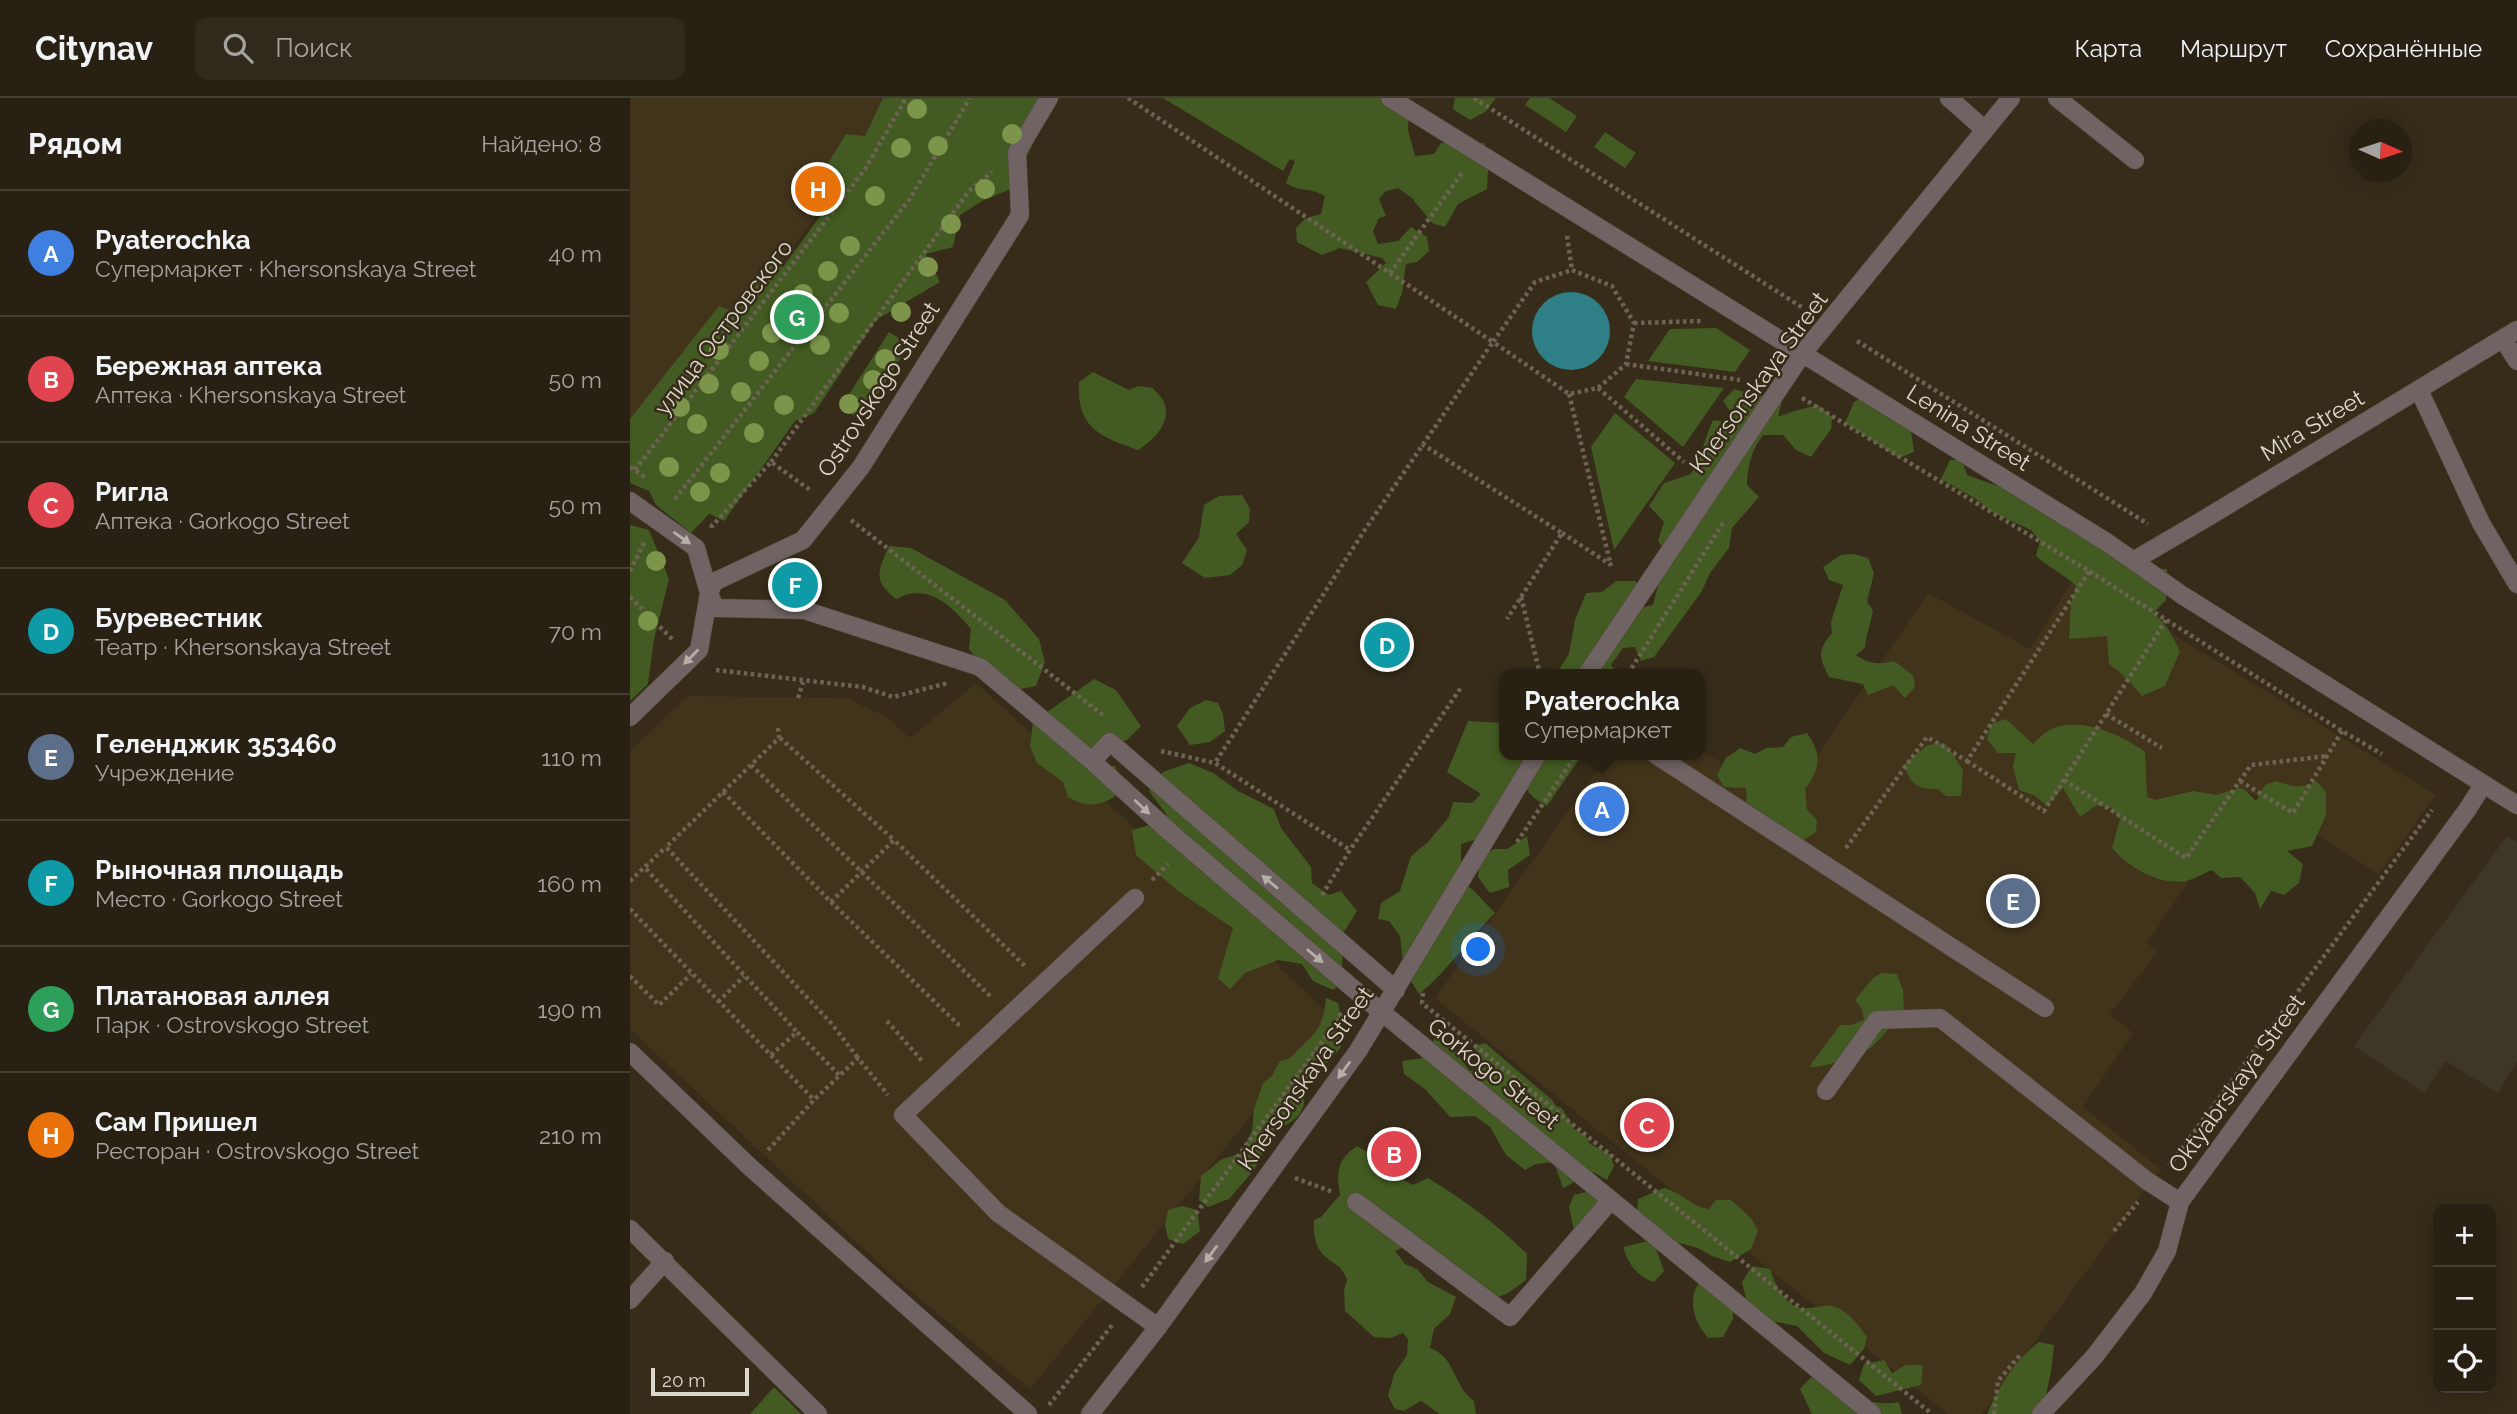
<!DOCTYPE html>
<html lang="ru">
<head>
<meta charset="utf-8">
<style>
  body { margin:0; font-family:Raleway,sans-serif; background:#30291c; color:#f1f3f6 }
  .controls { position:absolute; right:21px; bottom:21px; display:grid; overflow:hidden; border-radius:14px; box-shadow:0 4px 18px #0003 }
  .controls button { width:63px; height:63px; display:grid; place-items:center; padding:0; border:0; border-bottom:2px solid #443e33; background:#282113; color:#f1f3f6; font:35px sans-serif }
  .compass { position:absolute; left:1719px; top:21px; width:63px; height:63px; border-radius:50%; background:#282113; box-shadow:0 4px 18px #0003; rotate:93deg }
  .scale { position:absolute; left:21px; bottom:18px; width:98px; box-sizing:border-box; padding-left:7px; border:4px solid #ddd7cb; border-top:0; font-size:19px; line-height:24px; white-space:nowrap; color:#ddd7cb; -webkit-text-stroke:5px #362c19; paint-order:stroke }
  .you { position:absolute; left:849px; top:852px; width:24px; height:24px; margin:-18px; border:5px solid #fff; border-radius:50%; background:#1a73e8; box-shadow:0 0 0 10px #1a73e833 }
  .badge { display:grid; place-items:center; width:46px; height:46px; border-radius:50%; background:#8c9099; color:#fff; font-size:23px; font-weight:700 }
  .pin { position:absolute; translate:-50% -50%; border:4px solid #fff; box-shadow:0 2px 7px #0006 }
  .popup { position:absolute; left:869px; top:571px; width:206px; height:91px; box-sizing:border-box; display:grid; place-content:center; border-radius:14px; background:#282113; filter:drop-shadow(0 2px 5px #0005); font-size:23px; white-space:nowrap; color:#a5a3a0 }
  .popup b { font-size:26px; color:#f1f3f6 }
  .popup::after { content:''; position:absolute; left:50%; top:100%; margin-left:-14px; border:14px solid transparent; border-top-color:#282113 }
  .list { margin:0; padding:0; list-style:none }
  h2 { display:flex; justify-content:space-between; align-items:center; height:91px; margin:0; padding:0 28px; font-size:30px }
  h2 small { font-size:23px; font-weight:400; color:#a5a3a0 }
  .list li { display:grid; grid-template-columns:46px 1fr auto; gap:21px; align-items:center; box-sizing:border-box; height:126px; padding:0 28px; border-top:2px solid #443e33 }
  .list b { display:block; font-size:26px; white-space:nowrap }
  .list p { margin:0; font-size:23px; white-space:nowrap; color:#a5a3a0 }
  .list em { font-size:23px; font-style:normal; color:#a5a3a0 }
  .icon { flex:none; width:38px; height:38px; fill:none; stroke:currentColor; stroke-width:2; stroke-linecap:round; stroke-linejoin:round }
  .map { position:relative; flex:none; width:1887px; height:1316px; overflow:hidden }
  header { display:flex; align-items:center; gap:42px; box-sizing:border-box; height:98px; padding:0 35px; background:#282113; border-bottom:2px solid #443e33 }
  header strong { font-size:33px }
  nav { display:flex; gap:38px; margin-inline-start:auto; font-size:24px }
  .search { width:490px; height:63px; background:#30291c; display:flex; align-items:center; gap:18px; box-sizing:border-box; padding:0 24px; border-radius:14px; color:#a5a3a0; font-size:26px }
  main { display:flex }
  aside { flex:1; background:#282113 }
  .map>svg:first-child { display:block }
  .built { fill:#42341b }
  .education { fill:#3f3726 }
  .green { fill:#435b22 }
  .water { fill:#2f7f87 }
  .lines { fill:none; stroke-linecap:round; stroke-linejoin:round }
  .service-casing { stroke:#514735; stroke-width:19 }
  .pedestrian-casing { stroke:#514735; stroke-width:19 }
  .minor-casing { stroke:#514735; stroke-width:19 }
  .path { stroke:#6c6352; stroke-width:4.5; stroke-dasharray:3.5 3.5; stroke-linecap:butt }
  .service { stroke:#6f6363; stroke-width:18 }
  .pedestrian { stroke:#6f6363; stroke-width:18 }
  .minor { stroke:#6f6363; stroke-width:18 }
  .tree { fill:#7d954b }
  .oneway { fill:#b6aea7 }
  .labels { text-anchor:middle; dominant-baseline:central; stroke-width:5; stroke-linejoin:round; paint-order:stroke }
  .street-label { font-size:23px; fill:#ddd7cb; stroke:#362c19 }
</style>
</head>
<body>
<header>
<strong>Citynav</strong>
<div class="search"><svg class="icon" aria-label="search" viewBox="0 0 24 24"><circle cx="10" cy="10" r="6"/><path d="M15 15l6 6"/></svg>Поиск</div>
<nav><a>Карта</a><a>Маршрут</a><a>Сохранённые</a></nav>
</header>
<main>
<aside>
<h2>Рядом<small>Найдено: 8</small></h2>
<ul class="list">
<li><span class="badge" style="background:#3f7fe0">A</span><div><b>Pyaterochka</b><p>Супермаркет · Khersonskaya Street</p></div><em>40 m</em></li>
<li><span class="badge" style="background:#e0444e">B</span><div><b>Бережная аптека</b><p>Аптека · Khersonskaya Street</p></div><em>50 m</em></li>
<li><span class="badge" style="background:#e0444e">C</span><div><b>Ригла</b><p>Аптека · Gorkogo Street</p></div><em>50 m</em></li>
<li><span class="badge" style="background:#0f9aa8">D</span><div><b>Буревестник</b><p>Театр · Khersonskaya Street</p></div><em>70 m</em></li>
<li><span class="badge" style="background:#5c6f8a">E</span><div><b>Геленджик 353460</b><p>Учреждение</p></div><em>110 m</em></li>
<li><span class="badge" style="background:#0f9aa8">F</span><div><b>Рыночная площадь</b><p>Место · Gorkogo Street</p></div><em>160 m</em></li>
<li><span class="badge" style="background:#2e9e5b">G</span><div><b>Платановая аллея</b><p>Парк · Ostrovskogo Street</p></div><em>190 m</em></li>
<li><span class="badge" style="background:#e8710a">H</span><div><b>Сам Пришел</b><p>Ресторан · Ostrovskogo Street</p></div><em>210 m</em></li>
</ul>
</aside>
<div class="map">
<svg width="1887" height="1316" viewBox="0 0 1887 1316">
  <rect width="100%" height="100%" fill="#362c19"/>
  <path class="built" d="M0 0H262L218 76 4 358 0 355Z
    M1446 477 1806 697 1749 776 1619 694 1517 845 1528 853 1480 916 1503 935 1453 1009 1531 1071 1352 1316H1318L805 900 978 657H1070V651L1154 707 1298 495 1400 551Z
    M346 585 541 763 701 919 400 1291 268 1183 0 931V654L57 598 217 600 258 620 280 640Z"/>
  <path class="education" d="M1877 738 1887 744V963L1868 995 1815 963 1794 995 1724 948Z"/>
  <path class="green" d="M253 0H416L403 46 381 91 354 102 330 117 323 149 296 156 310 184 246 222 184 315 165 323 94 423 79 416 61 435 26 407 19 393 0 385V321L89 208 107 215 142 164 153 169 214 85 197 67 216 36 235 38Z
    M533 0H779L778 32 785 58 804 56 811 45H854L859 55 857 91 828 106 815 129 802 125 782 100 768 90 756 93 749 101 756 118 749 120 743 133 748 146 768 143 781 129 797 139 799 153 787 164 776 166 772 195 766 211 748 207 736 184 756 165 752 160 710 150 692 157 667 144 666 130 676 120 691 116 695 98C680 89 668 94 656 85L665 63 660 61 653 73Z
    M825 0H866L855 14 840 22 823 11Z
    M900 0H919L947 18 936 34 895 7Z
    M975 34 1006 55 995 70 964 49Z
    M1086 230 1120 252 1105 274 1018 263 1040 231Z
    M259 234 279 247 231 322 211 309Z
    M463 274 499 292 508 288 523 290C526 294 532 299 534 304 542 324 524 342 508 352 471 339 446 330 449 284Z
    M1006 281 1094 290 1053 349 994 299Z
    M1104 291 1122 296 1153 298 1148 319 1164 313 1188 307 1202 319 1201 331 1181 359 1166 352 1153 337H1133C1121 354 1118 366 1117 387L1129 399 1102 430 1099 450 1080 475 1072 493 1024 559 1011 563 1005 549 993 550 981 567 987 576H926L939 556 945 522 956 495 972 494 986 483H1006L1013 509 1023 507 1029 483 1043 463 1028 443 1034 424 1019 408 1034 385 1061 376C1072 358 1074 341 1083 322L1096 324 1100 313 1093 303Z
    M1233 299 1281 333 1284 354 1269 360 1215 325 1224 304Z
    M985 315 1045 365 984 452 961 349Z
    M1320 362H1332L1337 377 1376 391 1406 411 1418 413 1486 457 1496 470 1511 469 1537 471 1536 502 1524 514 1538 531 1550 553 1535 588 1512 598 1492 576 1479 566 1477 538 1439 541 1441 506 1446 488C1434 476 1419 470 1406 458L1410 443 1401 432 1362 414 1346 401 1311 381Z
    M612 397 620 411 619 424 606 436 617 452 612 467 600 477 575 480 552 465 569 439 574 407 589 398Z
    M0 427 19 432 39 481 24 541 18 586 0 603Z
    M259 448 281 450 375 502 409 541 415 564 406 588 390 591 353 569 339 551 341 531C322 508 298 484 266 501 242 482 248 474 259 448Z
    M1224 456 1238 460 1244 475 1237 504 1243 512C1241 525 1236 536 1235 550L1226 557C1239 566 1249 567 1264 563L1283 577 1285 589 1275 600 1263 587 1238 597 1233 586 1199 579C1189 559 1187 553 1202 535L1201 524 1213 487 1199 482 1193 469 1211 457Z
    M464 581 486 592 511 628 497 642 478 649 472 668H485L492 683 490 695C471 708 459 711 438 699L433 684 407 665 400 648 403 624Z
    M576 602 588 605 593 616 595 633 580 644 560 647 547 628 560 610Z
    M1376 621 1403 646C1411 638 1419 630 1431 628 1458 622 1494 638 1515 654L1517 699 1525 702 1563 693 1586 697 1609 690 1614 691 1626 703 1635 687 1647 683C1662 689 1672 691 1686 683L1696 694V717L1682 748 1657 753 1673 766 1669 785 1654 797 1641 793 1630 811 1625 795 1610 779 1591 780 1582 772C1574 775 1565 781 1556 783 1530 788 1498 769 1482 750L1490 721 1481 710 1467 707 1450 719 1433 690 1417 708 1404 697 1389 692 1383 669 1386 655H1368L1357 641 1361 626Z
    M838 623 874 625V657H952L917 708 904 700 896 691 858 738 831 746V784L842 791 865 815C838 841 818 873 789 896L774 872 770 838 759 823 748 821 751 805 770 793 781 758 797 745 819 719 823 704 842 705 851 696 817 674Z
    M1177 635C1192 656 1191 670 1175 691L1177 712 1187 722 1186 734 1164 748 1135 739 1117 709 1116 690 1094 689 1087 677 1096 660 1110 650 1125 656 1136 650 1153 649 1161 639Z
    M1315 645 1333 672 1331 698H1316L1308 691C1285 691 1283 687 1273 667L1298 647Z
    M559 665 583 675 608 693 644 711 651 730 681 769 682 785 699 797 711 793 727 813 714 834 712 870 719 878 703 892 683 883 672 866 648 862 615 875 600 891 588 880 603 830 548 793 506 757 502 732 526 725 537 717 519 693 533 674Z
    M897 738 900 757 878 772 879 789 860 795 848 779 850 759 864 751H877Z
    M1252 875 1267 876 1273 892 1274 914C1264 923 1247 946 1239 951 1234 954 1227 954 1222 956 1207 964 1197 969 1179 969L1210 927H1221L1234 922 1232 911 1225 902 1243 880Z
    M696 900 708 905 712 924 708 935 711 949C701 963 687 971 678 985 673 992 675 999 674 1006 669 1024 653 1028 638 1037L631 1060 623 1073 599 1101 578 1109 569 1102 571 1078 592 1061 610 1056 622 1033 624 1011 633 985 642 978 650 963C664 960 662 957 672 948 690 931 693 926 696 900Z
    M807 937 827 956 840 973 856 969 851 965 844 948 855 945 922 1002 926 1008 932 1010 944 1031 955 1037 960 1046 980 1056 984 1068 977 1082 963 1074 933 1090 924 1064 906 1066 895 1072 876 1057 860 1029 845 1018 820 1019 795 991 774 976 772 963 793 960Z
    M727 1048 748 1060 772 1081 783 1087 798 1080C834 1102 867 1126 897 1156L896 1182 878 1195 853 1205 776 1148 765 1153 775 1166 787 1171 798 1184 826 1199 820 1216 804 1231 800 1250C826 1259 823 1288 844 1303L846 1316H810L791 1303 774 1313 765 1311 758 1298 764 1276 777 1257 778 1241 773 1235 760 1240 744 1239 715 1213 714 1193 717 1181C708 1164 709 1170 697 1160 685 1151 683 1136 684 1122L691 1119 710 1097C706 1073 707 1062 727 1048Z
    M1034 1090C1051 1094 1062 1109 1079 1111L1086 1102H1101L1121 1120 1128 1133 1121 1151 1100 1164 1082 1158 1068 1150 1038 1142 1007 1117 1008 1101Z
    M960 1093 977 1112 944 1132 939 1109 944 1097Z
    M552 1108 567 1112 570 1133 553 1146 538 1141 535 1127 538 1112Z
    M1018 1143 1026 1150 1034 1173 1024 1184C1007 1179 998 1165 993 1149Z
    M1122 1168 1140 1171C1146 1188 1156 1213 1179 1210 1188 1209 1196 1206 1206 1209 1220 1215 1228 1227 1237 1239L1234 1251 1220 1267 1194 1255 1167 1228 1141 1223 1117 1205 1112 1184Z
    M1076 1176 1103 1204V1221L1093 1239 1078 1240C1061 1220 1056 1195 1076 1176Z
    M1409 1244 1424 1247 1421 1274 1412 1316H1357C1369 1288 1385 1262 1409 1244Z
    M1254 1262 1262 1275 1276 1267H1293L1291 1287 1246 1298 1229 1282 1234 1266Z
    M1184 1276C1213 1292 1236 1310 1269 1304L1272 1316H1182L1170 1291Z
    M144 1289 171 1316H120Z"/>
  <path class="water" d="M902 233a39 39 0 1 1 78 0a39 39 0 1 1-78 0Z"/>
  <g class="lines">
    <g class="service-casing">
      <path id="service" d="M1319 0 1355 32
        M1427 0 1505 62
        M1873 241 1887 263
        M1789 292 1851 425 1887 486
        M1026 657 1415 910
        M505 800 273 1017 368 1115 528 1229
        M1196 993 1247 922 1310 920 1516 1082 1550 1104
        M726 1104 880 1219 981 1102
        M0 1131 188 1316
        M0 1202 35 1163"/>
    </g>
    <g class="pedestrian-casing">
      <path id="pedestrian" d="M419 0 387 54 390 117 231 369 173 442 84 484 79 495 85 510 174 512 350 569 462 663
        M760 0 1478 445 1552 497 1887 707
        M1503 463 1578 419
        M1837 712 1853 687
        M0 954 121 1070 398 1316"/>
    </g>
    <g class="minor-casing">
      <path id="minor" d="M0 403 66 450 79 495 69 552 0 619
        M1578 419 1887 232
        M957 576 1173 255 1381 0
        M766 892 480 644 462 663 540 734 726 893 1242 1316
        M460 1316 528 1229 728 953 907 657
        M1411 1316 1464 1259 1513 1195 1537 1153 1550 1104 1837 712"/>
    </g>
    <path class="path" d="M498 0 863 244 736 430 585 665
      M844 0 1173 210
      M937 138 942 172
      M942 172 982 188 1004 225 996 266 968 290 939 296 863 244 905 184Z
      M760 175 832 75
      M1004 225 1072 223
      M1227 243 1518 426
      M996 266 1110 282
      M968 290 1054 364
      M939 296 981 468
      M1172 300 1459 473 1712 633 1752 656
      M792 346 932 435 877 521
      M141 364 339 93 362 74
      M0 369 16 380
      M5 372 235 71 276 0
      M45 401 279 102 340 0
      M221 422 473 617
      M80 427 82 428 141 364 180 392
      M932 435 981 467
      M0 473 15 443
      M0 499 43 542
      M891 499 910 576
      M86 572 233 589 263 599 318 585
      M998 576 1093 425
      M168 600 173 584
      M1476 616 1532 650
      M148 630 149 640 36 749 201 925 228 960
      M150 640 264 742
      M531 653 585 665 720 752
      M1337 663 1414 713 1538 519
      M121 667 361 899
      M1434 682 1556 760 1621 667 1697 658
      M1610 683 1663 715 1712 633
      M93 694 201 804 332 930
      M887 744 946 657
      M1216 750 1297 639 1337 663 1460 472
      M16 771 167 934
      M522 782 538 766
      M0 783 36 749
      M692 797 720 752 832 588
      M201 804 264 742 395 868
      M0 811 184 1002
      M0 878 29 907 61 876
      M793 895 792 905 1302 1316
      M88 904 114 878
      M257 923 293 964
      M141 957 167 934 210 978
      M138 1052 184 1002 228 960 258 997
      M1539 1068 1802 712
      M665 1080 703 1094
      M1484 1133 1508 1104
      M512 1189 711 918 708 914
      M419 1307 483 1226
      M1364 1316 1368 1283 1390 1257"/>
    <use href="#service" class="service"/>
    <use href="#pedestrian" class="pedestrian"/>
    <use href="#minor" class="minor"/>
  </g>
  <g class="tree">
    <circle cx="287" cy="11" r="10"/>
    <circle cx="382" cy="36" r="10"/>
    <circle cx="308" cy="48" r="10"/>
    <circle cx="271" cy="50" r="10"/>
    <circle cx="355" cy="91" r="10"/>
    <circle cx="245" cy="98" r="10"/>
    <circle cx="321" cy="126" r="10"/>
    <circle cx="220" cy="148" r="10"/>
    <circle cx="298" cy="169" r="10"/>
    <circle cx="198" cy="173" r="10"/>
    <circle cx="173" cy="196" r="10"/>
    <circle cx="271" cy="214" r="10"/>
    <circle cx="209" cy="215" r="10"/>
    <circle cx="142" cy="235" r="10"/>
    <circle cx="190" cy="247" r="10"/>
    <circle cx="89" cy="252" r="10"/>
    <circle cx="255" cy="261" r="10"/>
    <circle cx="129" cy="263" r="10"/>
    <circle cx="243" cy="282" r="10"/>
    <circle cx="79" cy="286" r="10"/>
    <circle cx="111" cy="294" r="10"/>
    <circle cx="219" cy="306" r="10"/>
    <circle cx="154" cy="307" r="10"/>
    <circle cx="50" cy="309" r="10"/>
    <circle cx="67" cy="326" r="10"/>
    <circle cx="124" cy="335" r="10"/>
    <circle cx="39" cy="369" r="10"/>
    <circle cx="90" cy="375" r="10"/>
    <circle cx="70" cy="394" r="10"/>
    <circle cx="26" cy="463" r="10"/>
    <circle cx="18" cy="523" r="10"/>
  </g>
  <defs><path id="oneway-solid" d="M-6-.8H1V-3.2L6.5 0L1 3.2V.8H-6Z" transform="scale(1.75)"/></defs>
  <g class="oneway">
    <use href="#oneway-solid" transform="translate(52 440) rotate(35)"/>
    <use href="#oneway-solid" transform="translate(61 559) rotate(135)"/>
    <use href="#oneway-solid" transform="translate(512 709) rotate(43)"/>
    <use href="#oneway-solid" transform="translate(640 784) rotate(-140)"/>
    <use href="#oneway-solid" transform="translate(685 858) rotate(40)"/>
    <use href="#oneway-solid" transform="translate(714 972) rotate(126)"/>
    <use href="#oneway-solid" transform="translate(581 1156) rotate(126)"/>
  </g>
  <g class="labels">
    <g class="street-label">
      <text transform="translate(93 229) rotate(-53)">улица Островского</text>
      <text transform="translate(1128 284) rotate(-54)">Khersonskaya Street</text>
      <text transform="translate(248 291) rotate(-57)">Ostrovskogo Street</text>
      <text transform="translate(1682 327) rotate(-31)">Mira Street</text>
      <text transform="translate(1339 329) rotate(32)">Lenina Street</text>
      <text transform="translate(864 975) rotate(39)">Gorkogo Street</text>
      <text transform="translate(675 980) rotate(-55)">Khersonskaya Street</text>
      <text transform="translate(1606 985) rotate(-54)">Oktyabrskaya Street</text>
    </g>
  </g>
</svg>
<div class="controls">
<button>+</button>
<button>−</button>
<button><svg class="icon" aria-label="locate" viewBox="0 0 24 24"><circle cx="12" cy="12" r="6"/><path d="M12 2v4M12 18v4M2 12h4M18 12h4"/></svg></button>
</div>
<svg class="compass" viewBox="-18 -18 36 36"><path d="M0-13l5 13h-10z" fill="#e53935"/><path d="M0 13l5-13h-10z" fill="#a5a3a0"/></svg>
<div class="scale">20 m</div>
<div class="you"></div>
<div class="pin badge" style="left:972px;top:711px;background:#3f7fe0">A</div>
<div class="popup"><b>Pyaterochka</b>Супермаркет</div>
<div class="pin badge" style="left:764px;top:1056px;background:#e0444e">B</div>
<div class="pin badge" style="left:1017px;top:1027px;background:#e0444e">C</div>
<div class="pin badge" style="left:757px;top:547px;background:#0f9aa8">D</div>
<div class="pin badge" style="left:1383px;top:803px;background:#5c6f8a">E</div>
<div class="pin badge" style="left:165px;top:487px;background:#0f9aa8">F</div>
<div class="pin badge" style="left:167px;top:219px;background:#2e9e5b">G</div>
<div class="pin badge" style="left:188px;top:91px;background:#e8710a">H</div>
</div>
</main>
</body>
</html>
